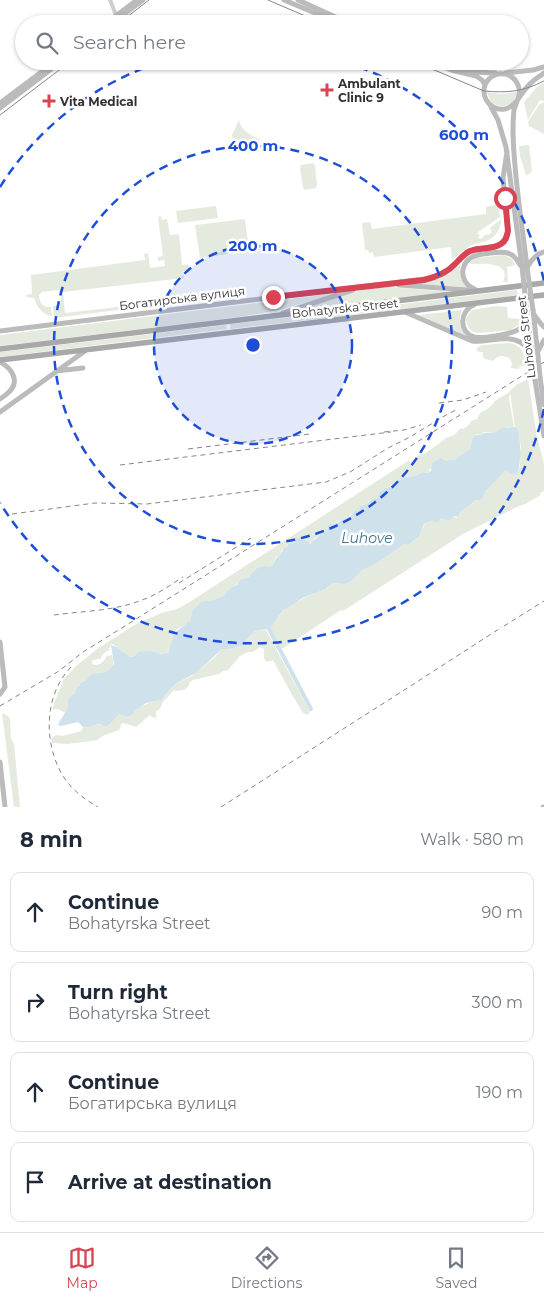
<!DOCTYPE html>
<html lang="en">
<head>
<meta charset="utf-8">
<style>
  body { margin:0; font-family:Montserrat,sans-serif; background:#f2f2f3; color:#1f2937 }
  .stop { position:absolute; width:15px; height:15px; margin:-11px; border:4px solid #d84453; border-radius:50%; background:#fff }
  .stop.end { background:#d84453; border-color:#fff; box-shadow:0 1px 5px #0008 }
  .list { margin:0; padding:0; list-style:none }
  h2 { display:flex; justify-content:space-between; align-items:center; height:65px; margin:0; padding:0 20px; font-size:21px }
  h2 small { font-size:16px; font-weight:400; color:#747a83 }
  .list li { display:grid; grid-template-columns:32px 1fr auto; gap:15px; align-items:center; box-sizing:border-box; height:80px; margin:0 10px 10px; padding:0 10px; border:1px solid #e0e1e3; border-radius:10px }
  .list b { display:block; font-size:19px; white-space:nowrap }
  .list p { margin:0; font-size:16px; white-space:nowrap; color:#747a83 }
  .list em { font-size:16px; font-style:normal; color:#747a83 }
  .icon { flex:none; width:28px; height:28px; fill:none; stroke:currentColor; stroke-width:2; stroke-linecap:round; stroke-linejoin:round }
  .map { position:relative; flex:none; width:544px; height:807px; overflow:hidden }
  .search { position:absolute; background:#fff; box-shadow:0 1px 4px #0004; left:15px; right:15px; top:15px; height:55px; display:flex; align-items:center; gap:12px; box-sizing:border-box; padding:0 18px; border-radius:28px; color:#747a83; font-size:19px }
  .sheet { height:425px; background:#fff }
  nav { display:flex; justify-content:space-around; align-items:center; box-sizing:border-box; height:70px; border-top:1px solid #e0e1e3; background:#fff; font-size:14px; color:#747a83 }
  nav a { display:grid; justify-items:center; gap:2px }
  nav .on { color:#d84453 }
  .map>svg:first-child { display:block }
  .green { fill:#e5eade }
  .water { fill:#cfe1eb }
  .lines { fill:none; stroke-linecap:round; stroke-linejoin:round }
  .canal { stroke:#cfe1eb; stroke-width:4 }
  .street { stroke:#cecece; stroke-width:4 }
  .secondary { stroke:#bbb; stroke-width:5 }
  .primary { stroke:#a9a9a9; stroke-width:5.5 }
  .tram { stroke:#868686; stroke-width:1 }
  .rail { stroke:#868686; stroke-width:1; stroke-dasharray:5 4; stroke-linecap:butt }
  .secondary-bridge { stroke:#bbb; stroke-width:5 }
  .route { stroke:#d84453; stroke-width:6 }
  .ring { fill:none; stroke:#1d4ed8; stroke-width:2.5; stroke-dasharray:9 6 }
  .poi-dot { fill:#d84453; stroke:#fff; stroke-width:2 }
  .labels { text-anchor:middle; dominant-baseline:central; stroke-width:5; stroke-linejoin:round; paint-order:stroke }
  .poi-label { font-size:12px; font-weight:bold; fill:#313131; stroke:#fff; text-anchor:start }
  .street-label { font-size:12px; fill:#313131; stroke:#fff }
  .water-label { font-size:14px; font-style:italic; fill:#45748e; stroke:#fff }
  .centre { fill:#1d4ed8; stroke:#fff; stroke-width:2.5 }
  .ring-label { font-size:15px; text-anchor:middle; font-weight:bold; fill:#1d4ed8; stroke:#fff; stroke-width:5; stroke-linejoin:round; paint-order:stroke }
</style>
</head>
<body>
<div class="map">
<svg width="544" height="807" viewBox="0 0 544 807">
  <rect width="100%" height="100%" fill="#fff"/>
  <path class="green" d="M544 83V101L540 100 528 120 524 102 537 87Z
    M487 92 500 94 517 92C514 106 502 110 491 102Z
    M544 102V134L529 126 528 122 539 105Z
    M239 120C241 132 252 135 261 140L233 144 232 135Z
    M529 145 532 171 528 175H526L520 156 519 146Z
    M313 163 315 165 317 185 316 188 305 190 303 188 300 168 301 165Z
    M498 204 500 217 477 233 480 236 478 237 480 239 487 234 488 235 492 232 490 228 501 219C501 228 496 238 486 241 481 243 475 243 470 246 464 249 459 254 454 259H452L451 247 374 257 373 252 369 253 368 250H365L362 223 370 222 372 229 486 214V207Z
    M216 206 218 218 178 223 176 211Z
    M161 216 162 220 167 219 170 235 179 234 182 265H189V270L183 271 184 278 63 292 65 313 188 299 189 301 54 318 53 306H57C62 300 63 295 58 290L42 292 39 295C39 302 43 308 51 307L52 316C44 316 36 306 34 298L26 297V295L32 294 31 275 145 260 144 254 148 253 150 268 165 266 164 260 158 261V257L163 256 158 217Z
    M245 219 249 251 200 258 195 225Z
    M503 255 512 259 515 265 507 267 508 282H503C512 261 482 264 471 264L470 262 477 258Z
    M460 264H461C458 273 461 280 466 287L415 284C434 279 444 279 460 264Z
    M389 287 455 292 295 311 365 289Z
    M517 290 518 295 371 313 370 308Z
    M339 293 279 310 239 317 0 346V335Z
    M497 306 507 307 508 318 520 319 519 325 510 330 480 333 473 332 468 327 466 320 467 316 472 310Z
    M367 308 368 313 230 329V325L231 324Z
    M462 310C458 321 460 330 468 337L419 315Z
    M226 325 227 329 0 357V352Z
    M508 343C521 344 525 353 526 365L525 366H520L519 369 511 368 512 363 509 358C503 355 497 355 493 361L485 359 483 357V352H479L476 350 478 347 482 345Z
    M528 379 537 437 544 463V491L540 493 541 495 525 504 517 507 463 534 343 611 341 610 282 649 270 628 286 608 306 597 328 588 333 583 345 584 362 570 372 566 385 558 394 551 397 550 404 544H410L417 538 425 524 431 520H440L442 518 453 516 456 518 458 517 460 512 464 509 469 504H473L476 500H480L483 498 486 491 505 471 518 473 520 465 519 455 521 447 518 429 515 427 510 392 509 399 514 427H509L496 432H484L481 435 477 434 472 444V449C465 452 460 455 455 460L450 459 446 461C434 454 433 464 429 472L426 473 423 472 415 476 404 477 394 486 386 488 378 498 372 499 367 504 362 505 359 511H354L349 517C347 517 328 526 327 528V531L320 533C317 538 313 539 309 544L305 540 295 542 282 550 280 555 276 557 274 562 270 567 255 569 249 577 241 579C237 586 222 597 214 600 208 602 201 602 196 607 192 611 193 616 190 621 186 626 177 627 174 633 171 640 173 649 166 654L138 652 134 656 130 657 124 654 113 644H111L109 650 103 654 100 659 93 660 92 664 95 665C101 665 104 661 107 656L112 655C118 676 103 671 90 675L86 680 80 683V685L77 687 74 694 69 697 68 700 67 710 65 713 58 709 52 710 56 698 64 679 75 667 97 649 136 624 161 613 177 609 188 603 408 461 411 462 419 455 424 454 433 448 446 438 454 435 461 428 463 429 469 425 471 421 477 419 480 413 489 408 496 400 507 394 516 385Z
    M260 630H266L309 710 310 712 308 715 303 713 291 693 274 662 273 660 267 662C262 659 265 654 264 649L260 647 253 652H248L240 656 228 670 223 671 219 674 193 680 190 682 188 687 184 690 173 691 162 703 161 707 159 710 156 711V718L152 717 150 715 136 727 123 723 121 724 120 729C114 733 102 734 98 740L68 744 52 743 51 739 56 735 63 736 81 731 83 727H88L94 725H109L116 715 119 714 127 717 131 716 136 710 140 707 151 702 158 701 163 698 175 684 192 676 215 657 222 649 236 647 248 639 255 631Z
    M2 713 8 716 10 719 11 738 14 744 20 807H14Z"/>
  <path class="water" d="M515 427 518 429C521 444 521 458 518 473L513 474 505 471 486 491 483 498 481 500H476L473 503C468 505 465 509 460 512L458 517 453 516 451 519 448 521 442 518 436 523 432 520 424 524 419 536 410 544H404L397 550 394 551 385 558 372 566 362 570 351 581 345 584 333 583C324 593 309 593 298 601 294 604 288 607 284 610 279 615 275 623 269 629L260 630 255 631 242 645 229 649H222L196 673 175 684 161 700 146 703 136 710 131 716 127 717 119 714C115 717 111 725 106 726 105 726 103 725 102 725 99 724 96 725 94 725L89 727H83L78 722 61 726 58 725 59 722 67 710 68 700 69 697 74 694 77 687 80 685V683L86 680 90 675C102 671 106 676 114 664L111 645 116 647 130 657 134 656 138 652 150 651 161 654 168 653 169 651 174 633 190 621 193 610 201 602 214 600 224 595 231 588 237 585 241 579 249 577C253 570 257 567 265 566 267 566 268 567 269 567 275 565 274 558 280 555L284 548 287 547 289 544 294 543 297 538 305 540 310 544C313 539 318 539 320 533L327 531 328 525C337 525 342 518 350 517L354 511H359L360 506 367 504 372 499 378 498 380 492 386 488 394 486 403 477 415 476 423 472 427 473 431 471C431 463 434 460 441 458L446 461 450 459 455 460C460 455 465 452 471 449 472 442 471 434 481 435L484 433 496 432 502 428Z"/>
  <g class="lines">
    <path class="canal" d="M269 629 311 709"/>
    <path class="street" d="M110 0 116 15"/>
    <path class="secondary" d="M284 0 341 24
      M298 0 351 24
      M105 24 137 0
      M111 24 143 0
      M429 61 451 70 476 76 482 80 485 85
      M437 61C455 69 476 73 495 73
      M506 73 533 70 544 67
      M0 103 56 61
      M491 107 498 120 506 147 522 267
      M0 108 62 61
      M528 266C532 259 536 254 544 252
      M527 267C522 223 514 178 513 133 513 126 513 118 514 110 516 102 522 94 518 85 513 73 498 70 489 79 477 91 488 112 505 109 517 106 521 92 529 85 533 80 539 77 544 73
      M399 285 468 290
      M478 291C474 289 471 287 468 285 459 275 462 260 475 256 479 254 485 254 490 253 504 251 513 251 520 265
      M474 305C460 310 458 332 474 337 481 339 513 334 519 329 524 325 526 318 527 311
      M533 310 538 356
      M405 312 472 341C486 343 507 334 520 342 524 344 528 349 532 353
      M283 313 353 290
      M527 314 532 353
      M535 316 541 324 544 327
      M0 331 424 279 432 278 444 273 450 269 467 252 476 249 497 246 505 240 508 231 503 178 507 152
      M538 351 544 340
      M0 362C11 368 20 380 10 391 7 394 3 397 0 399
      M56 371 83 368
      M540 377 544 405
      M535 380 544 436
      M0 412 85 351
      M0 642 5 687 0 694
      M0 762 5 807
      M543 807H544"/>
    <path class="primary" d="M0 349 544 283
      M0 360 544 295"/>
    <path class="tram" d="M268 0 324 24
      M118 24 149 0
      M413 61 484 91C508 93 522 92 544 81
      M0 115 71 61"/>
    <path class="rail" d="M439 403 463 400 486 392
      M384 432 404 430 421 425
      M188 449 310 434
      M120 465 391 432
      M12 514 95 503 147 504 326 482 350 472 388 448 410 437 446 415 458 409
      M179 583 251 538
      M54 615C83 611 115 611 142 600 157 595 170 585 183 577
      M504 626 544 601
      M71 667C44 695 43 743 63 776 72 790 84 799 98 807
      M426 676 502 627
      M0 706 59 671 83 652 125 626 544 362
      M221 807 423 678"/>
    <path class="secondary-bridge" d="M522 267 527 311
      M527 267 533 310
      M538 356 540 377
      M532 357 535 380"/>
  </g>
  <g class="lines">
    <path class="route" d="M273 297 424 280C436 277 447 273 455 264 460 259 464 254 470 251 480 247 492 250 501 244 506 241 507 236 508 231L505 198"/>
  </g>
  <circle cx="253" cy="345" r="99" fill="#1d4ed8" fill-opacity=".12"/>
  <g class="ring">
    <circle cx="253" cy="345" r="99"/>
    <circle cx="253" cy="345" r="199"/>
    <path d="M544 409A298 298 0 0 1 0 503M0 187A298 298 0 0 1 161 62M345 62A298 298 0 0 1 544 281"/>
  </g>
  <g class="poi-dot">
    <path d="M324.5 82.5h5v5h5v5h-5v5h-5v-5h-5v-5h5z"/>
    <path d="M46.5 93.5h5v5h5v5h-5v5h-5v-5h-5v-5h5z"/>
  </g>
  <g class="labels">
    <g class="poi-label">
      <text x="338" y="83">Ambulant<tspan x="338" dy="14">Clinic 9</tspan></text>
      <text x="60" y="101">Vita Medical</text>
    </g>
    <g class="street-label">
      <text transform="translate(182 298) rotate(-7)">Богатирська вулиця</text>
      <text transform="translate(345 308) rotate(-6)">Bohatyrska Street</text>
      <text transform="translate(526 337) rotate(-97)">Luhova Street</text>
    </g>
    <g class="water-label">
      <text x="367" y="538">Luhove</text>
    </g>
  </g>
  <circle cx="253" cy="345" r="8" class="centre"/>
  <g class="ring-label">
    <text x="464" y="140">600 m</text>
    <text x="253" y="151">400 m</text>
    <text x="253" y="251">200 m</text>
  </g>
</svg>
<div class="stop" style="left:505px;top:198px"></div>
<div class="stop end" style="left:273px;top:297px"></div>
<div class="search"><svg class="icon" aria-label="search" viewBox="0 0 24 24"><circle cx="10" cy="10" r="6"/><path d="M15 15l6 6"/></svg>Search here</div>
</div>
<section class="sheet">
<h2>8 min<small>Walk · 580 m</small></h2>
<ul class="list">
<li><svg class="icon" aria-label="ahead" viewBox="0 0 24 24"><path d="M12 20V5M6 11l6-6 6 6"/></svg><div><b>Continue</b><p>Bohatyrska Street</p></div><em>90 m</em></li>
<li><svg class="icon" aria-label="right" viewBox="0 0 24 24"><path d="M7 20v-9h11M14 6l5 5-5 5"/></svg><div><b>Turn right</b><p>Bohatyrska Street</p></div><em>300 m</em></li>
<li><svg class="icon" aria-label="ahead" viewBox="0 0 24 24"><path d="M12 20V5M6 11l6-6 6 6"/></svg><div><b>Continue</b><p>Богатирська вулиця</p></div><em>190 m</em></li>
<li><svg class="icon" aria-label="arrive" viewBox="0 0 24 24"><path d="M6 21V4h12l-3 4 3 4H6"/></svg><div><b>Arrive at destination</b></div></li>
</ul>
</section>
<nav>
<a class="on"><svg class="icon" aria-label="map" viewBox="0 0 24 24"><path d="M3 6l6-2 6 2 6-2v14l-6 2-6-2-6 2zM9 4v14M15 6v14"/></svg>Map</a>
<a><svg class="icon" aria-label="directions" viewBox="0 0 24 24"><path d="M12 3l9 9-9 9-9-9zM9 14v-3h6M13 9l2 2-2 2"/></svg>Directions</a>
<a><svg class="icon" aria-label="saved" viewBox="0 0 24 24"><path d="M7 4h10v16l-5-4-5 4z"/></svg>Saved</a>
</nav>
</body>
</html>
